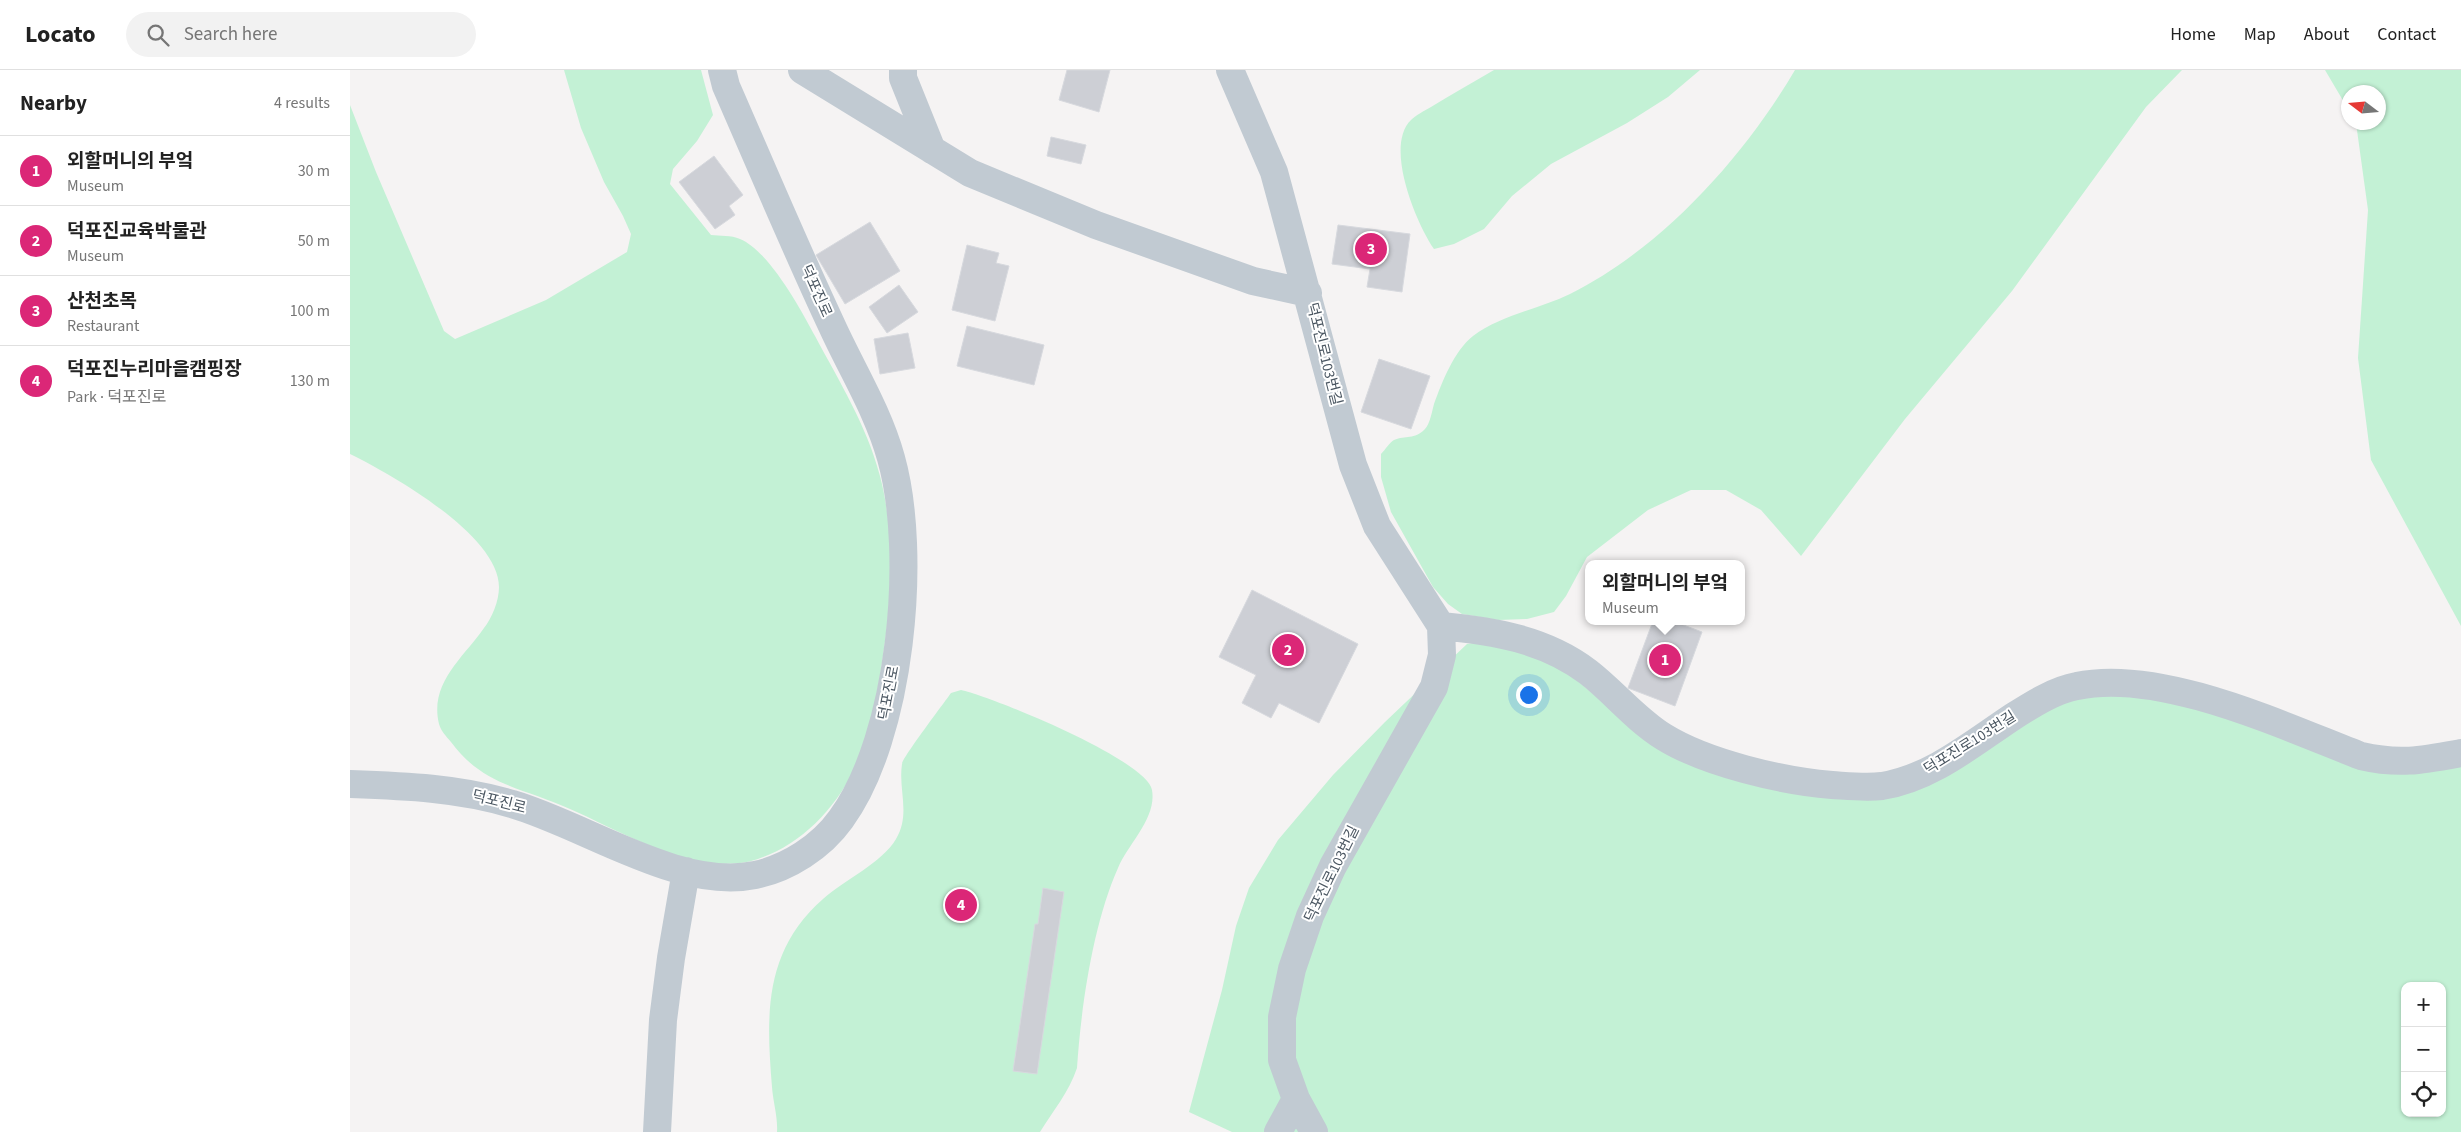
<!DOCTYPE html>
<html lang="en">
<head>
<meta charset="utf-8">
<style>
  body { margin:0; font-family:"Source Sans 3","Noto Sans KR",sans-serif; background:#f2f2f2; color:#222 }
  .controls { position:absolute; right:15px; bottom:15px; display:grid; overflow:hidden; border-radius:10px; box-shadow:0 1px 4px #0004 }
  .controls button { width:45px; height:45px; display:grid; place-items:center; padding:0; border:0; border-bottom:1px solid #e0e0e0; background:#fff; color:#222; font:25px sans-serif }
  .compass { position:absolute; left:1991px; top:15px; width:45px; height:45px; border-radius:50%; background:#fff; box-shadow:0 1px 4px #0004; rotate:286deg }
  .you { position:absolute; left:1178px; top:624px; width:18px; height:18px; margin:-12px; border:4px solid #fff; border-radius:50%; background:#1a73e8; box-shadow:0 0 0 8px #1a73e833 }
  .badge { display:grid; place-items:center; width:32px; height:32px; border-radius:50%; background:#db2777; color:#fff; font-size:16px; font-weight:700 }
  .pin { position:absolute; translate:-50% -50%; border:2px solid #fff; box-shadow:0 1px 5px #0006 }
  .popup { position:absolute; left:1235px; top:490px; width:160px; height:65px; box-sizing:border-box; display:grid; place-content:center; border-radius:10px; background:#fff; filter:drop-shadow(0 1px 4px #0005); font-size:16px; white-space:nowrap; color:#767676 }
  .popup b { font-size:19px; color:#222 }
  .popup::after { content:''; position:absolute; left:50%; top:100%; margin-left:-10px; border:10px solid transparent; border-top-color:#fff }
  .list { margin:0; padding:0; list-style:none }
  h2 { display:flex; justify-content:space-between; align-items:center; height:65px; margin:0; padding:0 20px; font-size:21px }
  h2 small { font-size:16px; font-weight:400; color:#767676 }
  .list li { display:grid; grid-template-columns:32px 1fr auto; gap:15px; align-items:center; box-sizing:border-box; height:70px; padding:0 20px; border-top:1px solid #e0e0e0 }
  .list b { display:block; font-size:19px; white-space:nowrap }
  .list p { margin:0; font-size:16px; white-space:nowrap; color:#767676 }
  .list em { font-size:16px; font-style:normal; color:#767676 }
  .icon { flex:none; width:28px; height:28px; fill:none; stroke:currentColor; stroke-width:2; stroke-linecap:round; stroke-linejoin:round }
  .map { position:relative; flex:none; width:2111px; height:1062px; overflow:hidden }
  header { display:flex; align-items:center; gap:30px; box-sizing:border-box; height:70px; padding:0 25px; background:#fff; border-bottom:1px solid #e0e0e0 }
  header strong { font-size:24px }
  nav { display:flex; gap:28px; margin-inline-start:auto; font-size:18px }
  .search { width:350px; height:45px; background:#f2f2f2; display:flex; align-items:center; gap:12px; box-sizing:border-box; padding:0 18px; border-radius:28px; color:#767676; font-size:19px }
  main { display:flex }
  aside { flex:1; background:#fff }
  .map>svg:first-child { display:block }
  .green { fill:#c3f1d5; fill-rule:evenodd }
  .building { fill:#cdcfd5; stroke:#d7d9de }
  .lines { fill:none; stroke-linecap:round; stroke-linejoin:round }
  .minor { stroke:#c1cad2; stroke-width:28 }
  .labels { text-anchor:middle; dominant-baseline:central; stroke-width:4; stroke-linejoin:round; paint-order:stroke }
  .street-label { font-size:15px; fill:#4a5661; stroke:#fff }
</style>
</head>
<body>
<header>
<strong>Locato</strong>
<div class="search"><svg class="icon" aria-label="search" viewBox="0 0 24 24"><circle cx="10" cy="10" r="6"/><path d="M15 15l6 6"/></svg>Search here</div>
<nav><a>Home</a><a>Map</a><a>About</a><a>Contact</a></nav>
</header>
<main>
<aside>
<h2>Nearby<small>4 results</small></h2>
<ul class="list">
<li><span class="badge">1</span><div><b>외할머니의 부엌</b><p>Museum</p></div><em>30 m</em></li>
<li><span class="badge">2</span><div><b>덕포진교육박물관</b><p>Museum</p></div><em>50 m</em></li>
<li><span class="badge">3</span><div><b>산천초목</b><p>Restaurant</p></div><em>100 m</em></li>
<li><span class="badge">4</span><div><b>덕포진누리마을캠핑장</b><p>Park · 덕포진로</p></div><em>130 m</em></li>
</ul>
</aside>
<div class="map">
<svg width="2111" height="1062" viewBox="0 0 2111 1062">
  <rect width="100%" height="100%" fill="#f5f3f3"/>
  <path class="green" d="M214 0H351L363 45 347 71 323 99 320 114 361 165C370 166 381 165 390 169 419 181 450 238 465 266 489 311 517 356 530 406 548 475 540 548 528 617 522 647 517 675 503 702 483 741 450 775 408 789 348 809 273 762 220 739 174 718 133 716 101 672 96 666 91 661 89 654 79 613 114 587 134 558 142 548 149 531 149 517 149 465 41 404 0 384V35L26 102 94 261 105 269 196 230 277 182 281 164 273 146 254 112 231 58Z
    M1144 0H1350L1318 27 1277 53 1201 94 1162 126 1134 159 1104 174 1084 179C1066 153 1034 76 1061 50 1066 45 1074 41 1081 37 1101 25 1123 12 1144 0Z
    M1445 0H1832L1796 37 1662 221 1555 349 1451 486 1411 440 1376 420H1341L1298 440 1237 487 1216 526 1204 542 1177 549 1148 550 1112 544 1098 534 1083 517 1041 442 1031 407V384C1035 380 1040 372 1044 370 1056 365 1064 370 1075 359 1080 354 1082 341 1084 334 1092 312 1104 281 1123 266 1151 245 1189 239 1220 224 1312 178 1393 88 1445 0Z
    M1975 0H2111V556L2021 390 2008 288 2018 140 2006 53 2028 52V22H1998V39Z
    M1136 571 1170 579 1217 602 1292 665 1516 725 1688 639 1771 619 1928 660 2111 690V1062H882L839 1042 872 920 886 856 899 818 928 770 983 705 1035 652 1117 574ZM2055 916H2092V1043H2055Z
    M611 620C643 627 797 690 802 720 807 748 778 774 768 798 743 854 731 937 727 998 719 1022 703 1041 690 1062H427C428 1047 423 1032 422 1017 416 944 414 881 473 829 494 810 532 793 546 769 561 744 548 720 552 694 553 687 594 633 601 623Z"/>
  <path class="building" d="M717 0H760L749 42 709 30Z
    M701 67 736 75 731 94 697 86Z
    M364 86 393 125 379 136 385 145 365 159 329 112Z
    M520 152 550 201 495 234 466 185Z
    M988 155 1060 164 1052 222 1017 217 1020 199 982 194Z
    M617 175 649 183 646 193 659 196 645 251 602 240Z
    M549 215 568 242 537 263 519 237Z
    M617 256 694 275 684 315 607 296Z
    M558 263 565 298 530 304 524 269Z
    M1029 289 1080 306 1061 359 1011 342Z
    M902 520 1008 574 969 653 929 633 921 648 892 633 906 605 869 587Z
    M1303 551H1323L1352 562 1325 636 1278 618Z
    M693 818 714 822 687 1004 663 1001 685 854H688Z"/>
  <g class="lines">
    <path class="minor" d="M452 0 620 103 746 155 903 211 958 223
      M553 0V8L582 80
      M880 0 924 102 1003 395 1027 456 1091 556 1092 585 1084 617 983 796 960 846 942 899 932 947V990L946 1029 964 1062
      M1091 556C1143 561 1195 569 1238 602 1264 622 1285 649 1314 667 1356 693 1432 711 1482 715 1498 716 1516 718 1532 716 1582 708 1623 673 1664 646 1683 634 1705 620 1727 616 1810 598 1933 656 2011 686 2050 695 2073 690 2111 683
      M0 714C55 716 109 718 162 734 235 755 329 821 405 805 438 798 471 777 491 749 551 667 568 484 541 388 528 341 502 300 482 256 445 177 411 96 376 16L372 0
      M307 1062 313 950 321 888 336 801
      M928 1062 946 1029"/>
  </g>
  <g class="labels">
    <g class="street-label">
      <text transform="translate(466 221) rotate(66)">덕포진로</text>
      <text transform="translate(974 284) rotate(76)">덕포진로103번길</text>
      <text transform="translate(539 623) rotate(-79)">덕포진로</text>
      <text transform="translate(1620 673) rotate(-32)">덕포진로103번길</text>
      <text transform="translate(149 732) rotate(14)">덕포진로</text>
      <text transform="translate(982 804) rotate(-64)">덕포진로103번길</text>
    </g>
  </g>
</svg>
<div class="controls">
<button>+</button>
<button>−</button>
<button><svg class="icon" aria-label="locate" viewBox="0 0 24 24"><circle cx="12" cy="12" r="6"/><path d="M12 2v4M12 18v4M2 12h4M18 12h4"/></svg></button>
</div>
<svg class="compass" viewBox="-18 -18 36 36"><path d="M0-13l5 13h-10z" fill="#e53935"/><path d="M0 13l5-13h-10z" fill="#767676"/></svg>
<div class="you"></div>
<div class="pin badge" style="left:1315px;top:590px">1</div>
<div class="popup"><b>외할머니의 부엌</b>Museum</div>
<div class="pin badge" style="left:938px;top:580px">2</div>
<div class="pin badge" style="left:1021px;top:179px">3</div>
<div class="pin badge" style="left:611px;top:835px">4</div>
</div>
</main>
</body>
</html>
